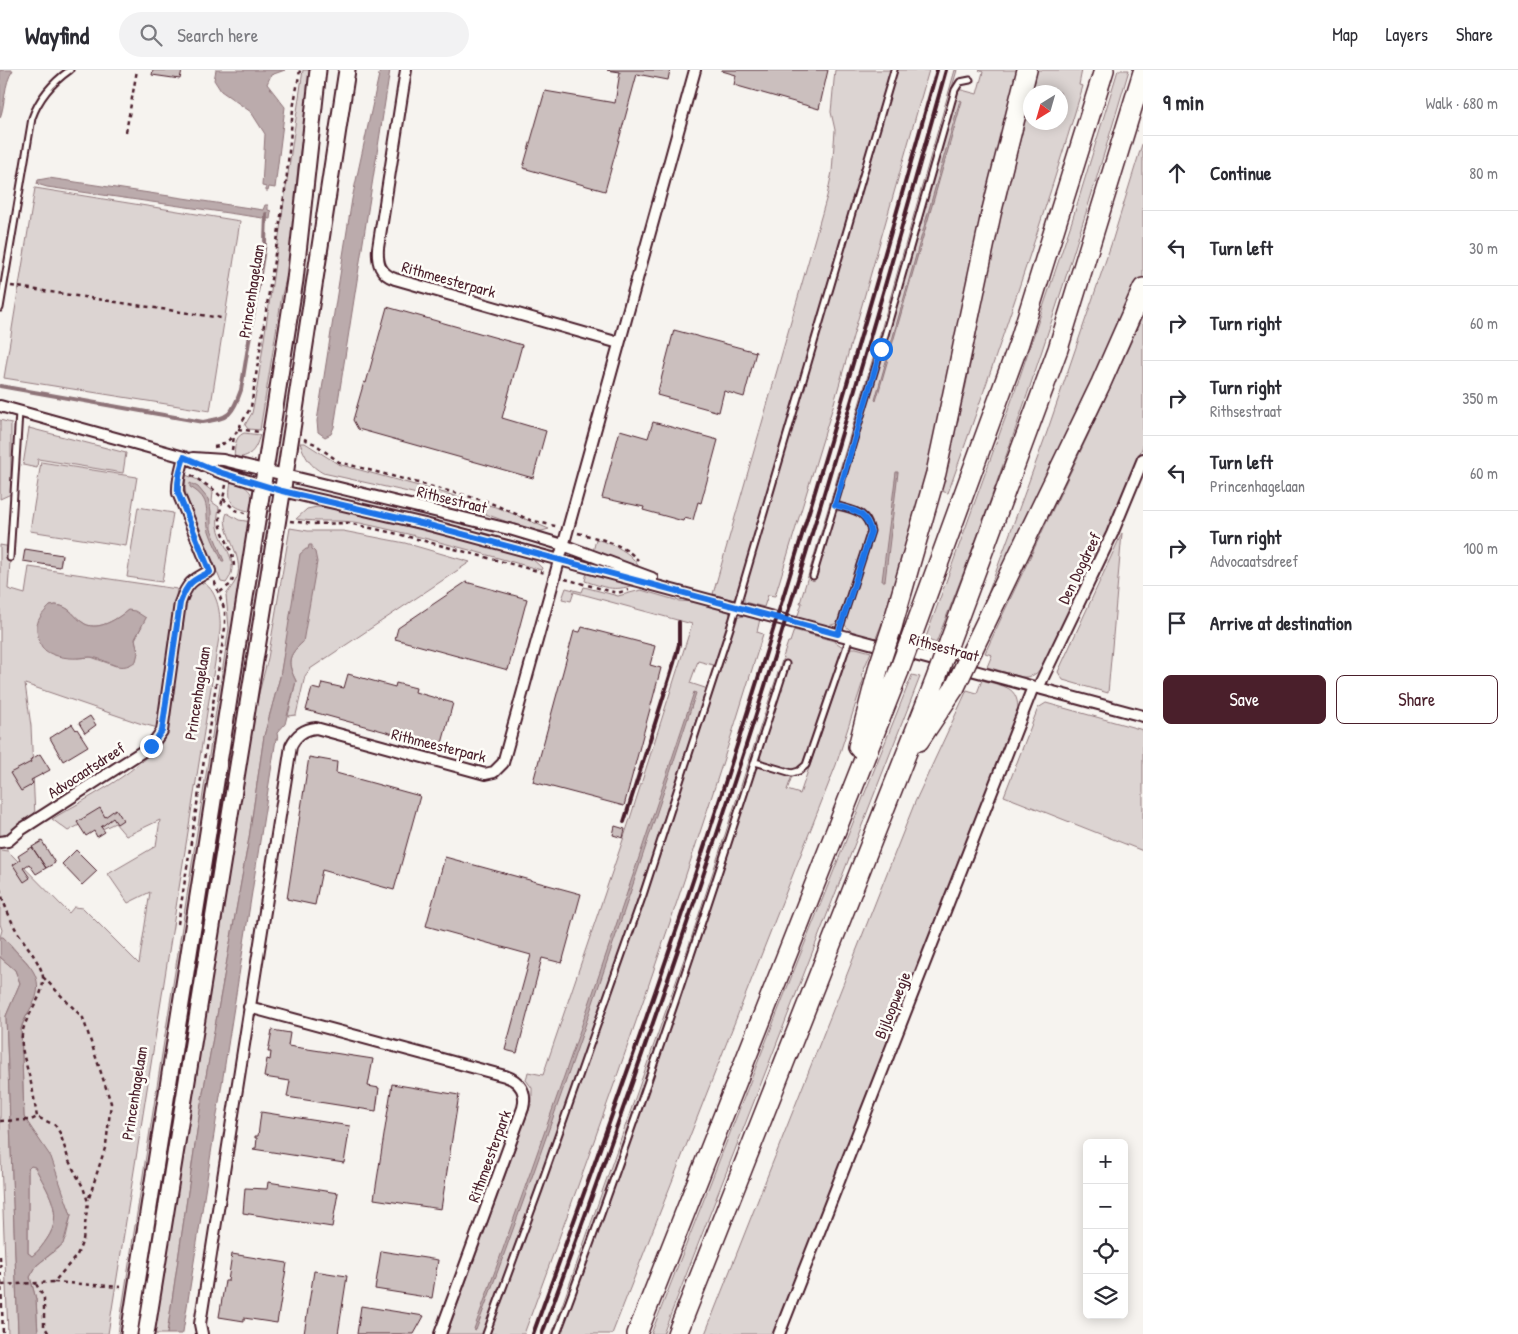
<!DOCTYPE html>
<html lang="en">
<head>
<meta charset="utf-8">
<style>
  body { margin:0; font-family:"Patrick Hand",sans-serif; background:#f2f2f3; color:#2b2b33 }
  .controls { position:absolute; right:15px; bottom:15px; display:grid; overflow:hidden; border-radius:8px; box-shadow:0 2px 12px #0003 }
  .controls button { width:45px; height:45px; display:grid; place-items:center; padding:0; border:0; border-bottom:1px solid #e1e1e2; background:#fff; color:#2b2b33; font:25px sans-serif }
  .compass { position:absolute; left:1023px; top:15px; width:45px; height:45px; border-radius:50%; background:#fff; box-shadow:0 2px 12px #0003; rotate:217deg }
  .stop { position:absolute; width:15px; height:15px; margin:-11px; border:4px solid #1a73e8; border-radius:50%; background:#fff }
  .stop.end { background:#1a73e8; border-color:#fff; box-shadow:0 1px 5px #0008 }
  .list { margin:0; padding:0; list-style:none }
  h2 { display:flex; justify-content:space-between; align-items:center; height:65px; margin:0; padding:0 20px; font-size:21px }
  h2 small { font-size:16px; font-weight:400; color:#7c7c81 }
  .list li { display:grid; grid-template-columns:32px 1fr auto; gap:15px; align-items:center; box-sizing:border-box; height:75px; padding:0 20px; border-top:1px solid #e1e1e2 }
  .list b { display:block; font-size:19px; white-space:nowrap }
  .list p { margin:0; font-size:16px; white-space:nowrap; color:#7c7c81 }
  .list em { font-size:16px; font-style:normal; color:#7c7c81 }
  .actions { display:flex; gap:10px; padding:15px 20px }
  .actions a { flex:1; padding:11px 0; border:1px solid #4a1f2b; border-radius:8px; text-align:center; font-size:18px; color:#4a1f2b }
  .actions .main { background:#4a1f2b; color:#fff }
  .icon { flex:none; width:28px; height:28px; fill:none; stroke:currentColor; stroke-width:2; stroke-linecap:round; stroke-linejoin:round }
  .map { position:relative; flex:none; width:1143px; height:1264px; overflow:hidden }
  header { display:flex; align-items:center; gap:30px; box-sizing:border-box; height:70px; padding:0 25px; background:#fff; border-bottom:1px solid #e1e1e2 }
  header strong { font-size:24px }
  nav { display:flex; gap:28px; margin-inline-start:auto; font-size:18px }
  .search { width:350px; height:45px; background:#f2f2f3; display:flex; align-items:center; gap:12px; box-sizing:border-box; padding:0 18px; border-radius:28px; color:#7c7c81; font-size:19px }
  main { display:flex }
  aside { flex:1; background:#fff }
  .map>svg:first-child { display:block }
  .green { fill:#dcd4d2; stroke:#937a7e; fill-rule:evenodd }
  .water { fill:#bbabac; stroke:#8e7378; fill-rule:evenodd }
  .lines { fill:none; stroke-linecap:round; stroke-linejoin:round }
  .stream { stroke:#8e7378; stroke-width:4 }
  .building { fill:#cbbfbe; stroke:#4a1f2b }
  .lane-casing { stroke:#4a1f2b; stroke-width:9 }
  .street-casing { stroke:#4a1f2b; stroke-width:14 }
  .secondary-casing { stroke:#4a1f2b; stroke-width:19 }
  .highway-casing { stroke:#4a1f2b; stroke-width:22 }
  .path { stroke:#4a1f2b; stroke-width:2.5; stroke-dasharray:4 4; stroke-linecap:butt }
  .lane { stroke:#fdfcf7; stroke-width:5 }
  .street { stroke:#fdfcf7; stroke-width:10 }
  .secondary { stroke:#fdfcf7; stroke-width:15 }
  .highway { stroke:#fdfcf7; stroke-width:19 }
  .rail { stroke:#4a1f2b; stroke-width:4 }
  .highway-bridge-casing { stroke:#4a1f2b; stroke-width:22; stroke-linecap:butt }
  .highway-bridge { stroke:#fdfcf7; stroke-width:19 }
  .route { stroke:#1a73e8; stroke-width:6 }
  .labels { text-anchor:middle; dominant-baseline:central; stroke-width:5; stroke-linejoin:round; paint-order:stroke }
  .street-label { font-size:16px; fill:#4a1f2b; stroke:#fdfcf7 }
</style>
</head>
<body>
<header>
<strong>Wayfind</strong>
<div class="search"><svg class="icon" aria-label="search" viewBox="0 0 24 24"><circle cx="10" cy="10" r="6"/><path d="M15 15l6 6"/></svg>Search here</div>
<nav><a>Map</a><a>Layers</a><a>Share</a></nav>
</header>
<main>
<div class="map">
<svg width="1143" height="1264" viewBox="0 0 1143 1264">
  <rect width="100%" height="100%" fill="#f6f3ef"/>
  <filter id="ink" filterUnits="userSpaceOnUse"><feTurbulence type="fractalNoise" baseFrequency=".02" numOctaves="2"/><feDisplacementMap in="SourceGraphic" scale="10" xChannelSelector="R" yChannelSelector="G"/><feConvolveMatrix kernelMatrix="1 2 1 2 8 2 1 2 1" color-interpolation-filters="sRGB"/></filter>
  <g filter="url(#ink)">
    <path class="green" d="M303 0H312L298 96 291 188 282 225 260 360 248 359 245 355 252 343 257 318Z
      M835 0H891L737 525 733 530 713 524 827 126 832 102 835 60 831 42Z
      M896 0H929L834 333 775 526 768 525 764 537 744 532V523Z
      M955 0H957L878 279 810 508 815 509 835 442C841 439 847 442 853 444 861 447 866 453 867 461 867 471 843 543 838 553L828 556 797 548 802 533H800L876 278Z
      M979 0H1017L1016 14 938 366 893 525 876 568C865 565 846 564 844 551L871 472 872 456 851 438 839 431 884 280 957 21 958 19 977 24 983 2Z
      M1037 0H1082L1079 15 1083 16C1042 153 996 288 948 423L941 421 966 315 996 165 1030 31V52H1060V22H1033Z
      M1118 0H1129C1072 193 1011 386 936 573L928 570 929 568 926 567 1015 321 1072 151Z
      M1143 71V207L972 567 1047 362 1111 175Z
      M35 118 240 151 210 341 4 308Z
      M1143 245V376L1094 491 1046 591C1040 601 1034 608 1022 607L987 597 992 585 985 583C1037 470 1093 359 1143 245Z
      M0 350 11 353V424L0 429Z
      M29 358 126 383 123 403 38 389 37 398 23 395Z
      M244 363 260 365C255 381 251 387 234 388 235 378 234 367 244 363Z
      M300 373H305L338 394 499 438 549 459 542 461H532L453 432 323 403C310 396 305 387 300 373Z
      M41 392 137 407 126 476 30 461Z
      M186 405 198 410 213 422 212 432 219 437C218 444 217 450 218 457 222 477 242 492 226 513L221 512 186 426 185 417Z
      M231 411C250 417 254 422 253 442 231 438 227 432 231 411Z
      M138 437 173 443 162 512 127 507Z
      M317 437 331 438 398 451 529 486 542 498 541 500C481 483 421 466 360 453 338 449 317 453 296 449L307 439Z
      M227 443 239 450 252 452 124 1264H118L229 558 226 525C230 518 236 513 238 504 242 481 219 459 227 443Z
      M290 458 308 461H343L405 473 470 492 310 599 305 606 296 645 288 646 296 611C287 593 287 586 303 572L308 479 287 567 280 607 264 666 249 768 201 1034 167 1264H150L250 658 268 588Z
      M1122 463 1108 623 1063 610 1058 602Z
      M596 469C614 475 631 481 640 499L593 482Z
      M0 475 11 477 8 519 25 524 29 497 177 519 158 658 139 653 25 614 31 656 35 747 0 767ZM56 535C72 537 73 547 85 554 99 561 117 549 128 540L142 556 135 569 138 583 116 596 91 587 77 588 38 551 50 536Z
      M587 502 634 515C613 522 604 517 585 511Z
      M197 513H204C218 522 221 545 220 561L108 1264H38L36 1229 30 1207 37 1195 59 1178 66 1167 71 1145 69 1139 41 1073 24 1047 21 959C24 949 28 943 32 934 41 915 35 899 20 885 13 879 9 870 0 867L2 860 0 854V780L8 781 69 843 74 837 83 838 139 894 150 822 128 833 108 804 156 776 160 750 126 766 115 753 96 762 89 750 68 761 52 749C88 727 144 701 165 664L185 529 190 518Z
      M584 517 618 526 641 520 679 531 695 532 729 540 731 550 716 594 713 595 698 591 690 613 708 619C637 835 563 1050 483 1264H447L532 1032V1018L526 1010 528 1002 543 1005 627 758 692 554 574 522 571 531 562 529 566 518 582 522Z
      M743 546 760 549 757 562 763 564C691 800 609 1033 524 1264H489L542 1121 645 826 736 548Z
      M794 560 834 571 843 577 806 690 801 696 795 700 768 693 761 689 760 686 789 593 785 591 734 748 647 1004 557 1257 554 1264H552L689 875 788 572H790Z
      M850 578H856L871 582 861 606 864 608 836 695 612 1264H559L675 939 755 700 759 697H763L792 706 787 720 800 724Z
      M912 605 920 607 663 1264H651L785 923Z
      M982 610C1004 617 1019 615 1018 643L773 1264H705L915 732 967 620 977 623Z
      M1046 633 1143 660V781L1004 726 1038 638Z
      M0 887 15 900 20 913 6 946 18 1264H8L0 1066Z
      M31 1096 35 1097C47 1121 65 1143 47 1169 43 1175 38 1182 32 1186L28 1183V1099Z"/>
    <path class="water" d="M0 0H13C3 15 6 32 0 48Z
      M216 0H285L271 5 267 14 285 37 275 118 269 117 268 121H266V117L262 116 265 64 251 42 221 21 214 10Z
      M380 0H390L334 357 331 364 325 367 318 362 317 351 352 129Z
      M960 30 962 31 876 331 875 330Z
      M49 108 263 140 265 135H268V140L271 141 270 149 47 117 37 114 38 110Z
      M896 402H898L885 511H882Z
      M190 413 198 417 208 429 211 441V459L224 491H222C218 481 212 471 209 461 204 442 213 430 190 417Z
      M309 475H312V479L315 482 317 492 303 572C287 586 287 593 296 611L285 654 277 663 278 669H276L183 1262 182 1264H167L201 1034 249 768 264 666 280 607 299 490 300 484 306 479H308Z
      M56 535C72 537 73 547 85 554 99 561 117 549 128 540L135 541 146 548 135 569 138 583 136 591C118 605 108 588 90 587 86 587 82 588 78 588 68 589 48 586 42 577 40 574 39 569 38 566 34 552 41 545 50 536Z
      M694 622 696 623C627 836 555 1049 476 1260L474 1259C551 1048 624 835 694 622Z
      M0 867H3C7 870 8 873 11 876 23 890 41 901 37 923 35 935 24 946 21 959L24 1047 51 1087 71 1145 63 1174 37 1195 30 1207 36 1229 38 1264H18L6 946 20 913 15 900 0 887ZM31 1096 35 1097C47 1121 65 1143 47 1169 43 1175 38 1182 32 1186L28 1183V1099Z"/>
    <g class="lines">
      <path class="stream" d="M0 316 203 352C230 348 232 345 241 320L265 173 266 144"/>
    </g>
    <path class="building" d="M153 0H182L180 9 152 5Z
      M607 0H670L668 10 637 4 605 121 523 98 545 21 615 33 620 2Z
      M722 0H828L819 39 734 15 736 5 722 1Z
      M387 237 522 275 502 348 546 361 533 408 358 359 353 350 364 312 366 313Z
      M674 260 756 282 744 327 724 321 719 342 657 325Z
      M653 352 718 370 701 433 698 432 693 450 684 448 683 451 643 440 644 437 602 428 620 360 648 368Z
      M25 479 62 485 60 497 23 491Z
      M466 512 527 529 508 600 395 569 398 558Z
      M582 557 655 576 650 595 661 598 624 736 533 712 574 561 580 562Z
      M348 604 395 617 396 613 416 618 415 622 453 633 441 677 306 640 312 618 320 620 322 613 344 618Z
      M90 646 96 655 85 663 79 653Z
      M72 654 76 660 77 659 88 676 63 691 50 668Z
      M40 684 50 700 31 710 33 713 30 716 21 721 10 703 31 692 30 690Z
      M309 687 337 692 336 703 420 726 394 820 322 800 315 835 287 829Z
      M100 738 105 747 116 739 123 750 117 754 113 748 101 757 105 762 97 767 94 761 86 766 77 752Z
      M615 756 625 759 623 768 613 765Z
      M42 771 55 793 46 798 32 777Z
      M32 777 46 798 36 804 29 794 23 798 30 808 24 812 13 795 20 790 18 786Z
      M76 780 97 801 82 815 62 794Z
      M445 787 581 824 562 893 542 888 517 983 505 980 531 885 426 856Z
      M272 960 290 963 288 976 373 989 368 1016 379 1018 376 1041 287 1027 290 1011 264 1007 267 989 270 990 271 982H268Z
      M392 1014 459 1025 441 1139 374 1129Z
      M261 1042 350 1056 344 1093 253 1079 254 1078H256L257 1068H255V1066H258Z
      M268 1112 338 1123 332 1157 243 1143 245 1118 267 1119Z
      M381 1181 438 1190 432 1228 375 1219Z
      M232 1184 287 1193 277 1253 244 1248V1251L219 1247 225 1211H228Z
      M314 1201 347 1206 338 1264H304Z
      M361 1236 424 1246 414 1264H357Z"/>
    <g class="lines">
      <g class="lane-casing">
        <path id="lane" d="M0 238 32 48C39 28 53 12 70 0
          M835 435C854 441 866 440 871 461L838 563
          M10 488 19 342
          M813 506 881 279 955 20 960 12 970 10
          M755 692 792 703 799 701 806 695 850 567
          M486 1264 539 1120 643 825 732 552 894 0
          M557 1264C640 1043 714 819 786 594"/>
      </g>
      <g class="street-casing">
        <path id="street" d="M406 0 378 178C377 193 380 204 395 209L619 273
          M0 336 184 387 219 402 282 421 425 454 1143 646
          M193 388 223 390 513 460 563 475 652 508
          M1038 618 1112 464 1143 389
          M0 772 8 771 22 759 151 676 162 661 180 533C187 513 192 510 210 501L178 423C177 411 181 399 184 387
          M249 937 505 1006C520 1011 527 1022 523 1038L440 1264
          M202 1264 200 1254 291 676C296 665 304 659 316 658L485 704 494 702 503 693 695 0
          M779 1264 1033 617"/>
      </g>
      <g class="secondary-casing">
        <path id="secondary" d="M129 1264 295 210 318 0
          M146 1264 285 405 347 0"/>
      </g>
      <g class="highway-casing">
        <path id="highway" d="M892 557 936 403 991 144 1027 0
          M913 563 1019 273 1104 0
          M949 573 1058 279 1143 2
          M973 579 1101 313 1143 218
          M919 671 955 617
          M858 677 879 596
          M637 1264 899 601
          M677 1264 935 611"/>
      </g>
      <path class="path" d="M126 62 137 0
        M11 216 221 248
        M238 359 259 362
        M304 369 315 374 339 392 486 431 530 450 559 457
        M214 377 220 376 233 367
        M232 380 234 366 251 337 286 114 293 39 300 0
        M191 405 213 419 235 440 245 443
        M226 415C224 426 219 439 220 450 221 467 234 477 234 499
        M290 451 313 454 348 453 398 464 545 503
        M578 463C600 469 622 473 638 490
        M565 509 617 523 628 520
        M220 522 231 514 233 509
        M0 819C3 832 9 846 15 858 22 870 43 895 43 908 44 929 25 944 22 965 20 981 28 998 31 1013 34 1025 35 1036 37 1047
        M178 854 225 558V541L214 510
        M43 907 83 948 111 1033 106 1075 88 1131
        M0 1051 31 1050 37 1047 55 1055 60 1063 69 1091 83 1117 88 1132 83 1170 77 1185 54 1212 0 1215
        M0 1186 3 1264
        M54 1212 121 1217
        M36 1214 44 1228V1256L49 1264"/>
      <use href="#lane" class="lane"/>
      <use href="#street" class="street"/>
      <use href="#secondary" class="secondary"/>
      <use href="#highway" class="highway"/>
      <path class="rail" d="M624 752 674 593 679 574V552
        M533 1264C602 1074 671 883 732 691 805 462 872 231 937 0
        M542 1264C611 1076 677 887 739 697 814 466 881 233 946 0"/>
      <g class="highway-bridge-casing">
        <path id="highway-bridge" d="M879 596 892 557
          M899 601 913 563
          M935 611 949 573
          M955 617 973 579"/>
      </g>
      <use href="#highway-bridge" class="highway-bridge"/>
    </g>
  </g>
  <g class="lines" filter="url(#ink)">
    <path class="route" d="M151 676 162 661 180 533C187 513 192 510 210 502L178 423C177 411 180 399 184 387L219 402 282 421 425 454 838 564 871 462C866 440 854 441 835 435L881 279"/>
  </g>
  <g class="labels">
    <g class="street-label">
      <text transform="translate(449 209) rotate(16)">Rithmeesterpark</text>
      <text transform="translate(251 221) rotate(-81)">Princenhagelaan</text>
      <text transform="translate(452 429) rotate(14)">Rithsestraat</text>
      <text transform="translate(1079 498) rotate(-64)">Den Dogdreef</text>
      <text transform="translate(944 577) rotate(15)">Rithsestraat</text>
      <text transform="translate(197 623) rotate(-81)">Princenhagelaan</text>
      <text transform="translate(439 675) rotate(14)">Rithmeesterpark</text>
      <text transform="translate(86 700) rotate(-33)">Advocaatsdreef</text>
      <text transform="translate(892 935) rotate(-68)">Bijloopwegje</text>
      <text transform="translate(134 1023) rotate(-81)">Princenhagelaan</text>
      <text transform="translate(489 1086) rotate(-70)">Rithmeesterpark</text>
    </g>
  </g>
</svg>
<div class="controls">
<button>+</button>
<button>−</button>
<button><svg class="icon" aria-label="locate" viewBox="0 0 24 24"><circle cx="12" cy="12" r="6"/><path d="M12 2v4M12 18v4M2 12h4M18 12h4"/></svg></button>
<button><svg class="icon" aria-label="layers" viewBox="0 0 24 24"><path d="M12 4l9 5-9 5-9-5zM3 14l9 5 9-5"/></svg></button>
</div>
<svg class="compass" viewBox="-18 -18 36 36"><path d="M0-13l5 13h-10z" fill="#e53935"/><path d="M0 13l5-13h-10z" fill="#7c7c81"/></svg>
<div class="stop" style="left:881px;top:279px"></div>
<div class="stop end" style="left:151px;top:676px"></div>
</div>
<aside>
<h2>9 min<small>Walk · 680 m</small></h2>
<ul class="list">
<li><svg class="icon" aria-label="ahead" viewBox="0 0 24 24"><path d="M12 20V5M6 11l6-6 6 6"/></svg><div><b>Continue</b></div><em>80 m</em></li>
<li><svg class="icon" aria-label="left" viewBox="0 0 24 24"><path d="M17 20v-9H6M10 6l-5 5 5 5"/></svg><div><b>Turn left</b></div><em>30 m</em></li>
<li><svg class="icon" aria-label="right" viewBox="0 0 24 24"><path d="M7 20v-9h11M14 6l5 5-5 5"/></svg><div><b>Turn right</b></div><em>60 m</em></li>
<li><svg class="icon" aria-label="right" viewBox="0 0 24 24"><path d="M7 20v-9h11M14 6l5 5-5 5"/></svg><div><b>Turn right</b><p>Rithsestraat</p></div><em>350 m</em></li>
<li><svg class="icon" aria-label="left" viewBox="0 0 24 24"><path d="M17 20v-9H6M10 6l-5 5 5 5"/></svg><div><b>Turn left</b><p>Princenhagelaan</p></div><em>60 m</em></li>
<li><svg class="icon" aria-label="right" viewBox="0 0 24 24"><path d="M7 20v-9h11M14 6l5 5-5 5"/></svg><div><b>Turn right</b><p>Advocaatsdreef</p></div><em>100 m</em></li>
<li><svg class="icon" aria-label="arrive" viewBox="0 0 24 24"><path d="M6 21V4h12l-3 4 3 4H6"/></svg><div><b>Arrive at destination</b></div></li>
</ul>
<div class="actions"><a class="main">Save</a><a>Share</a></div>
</aside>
</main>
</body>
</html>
